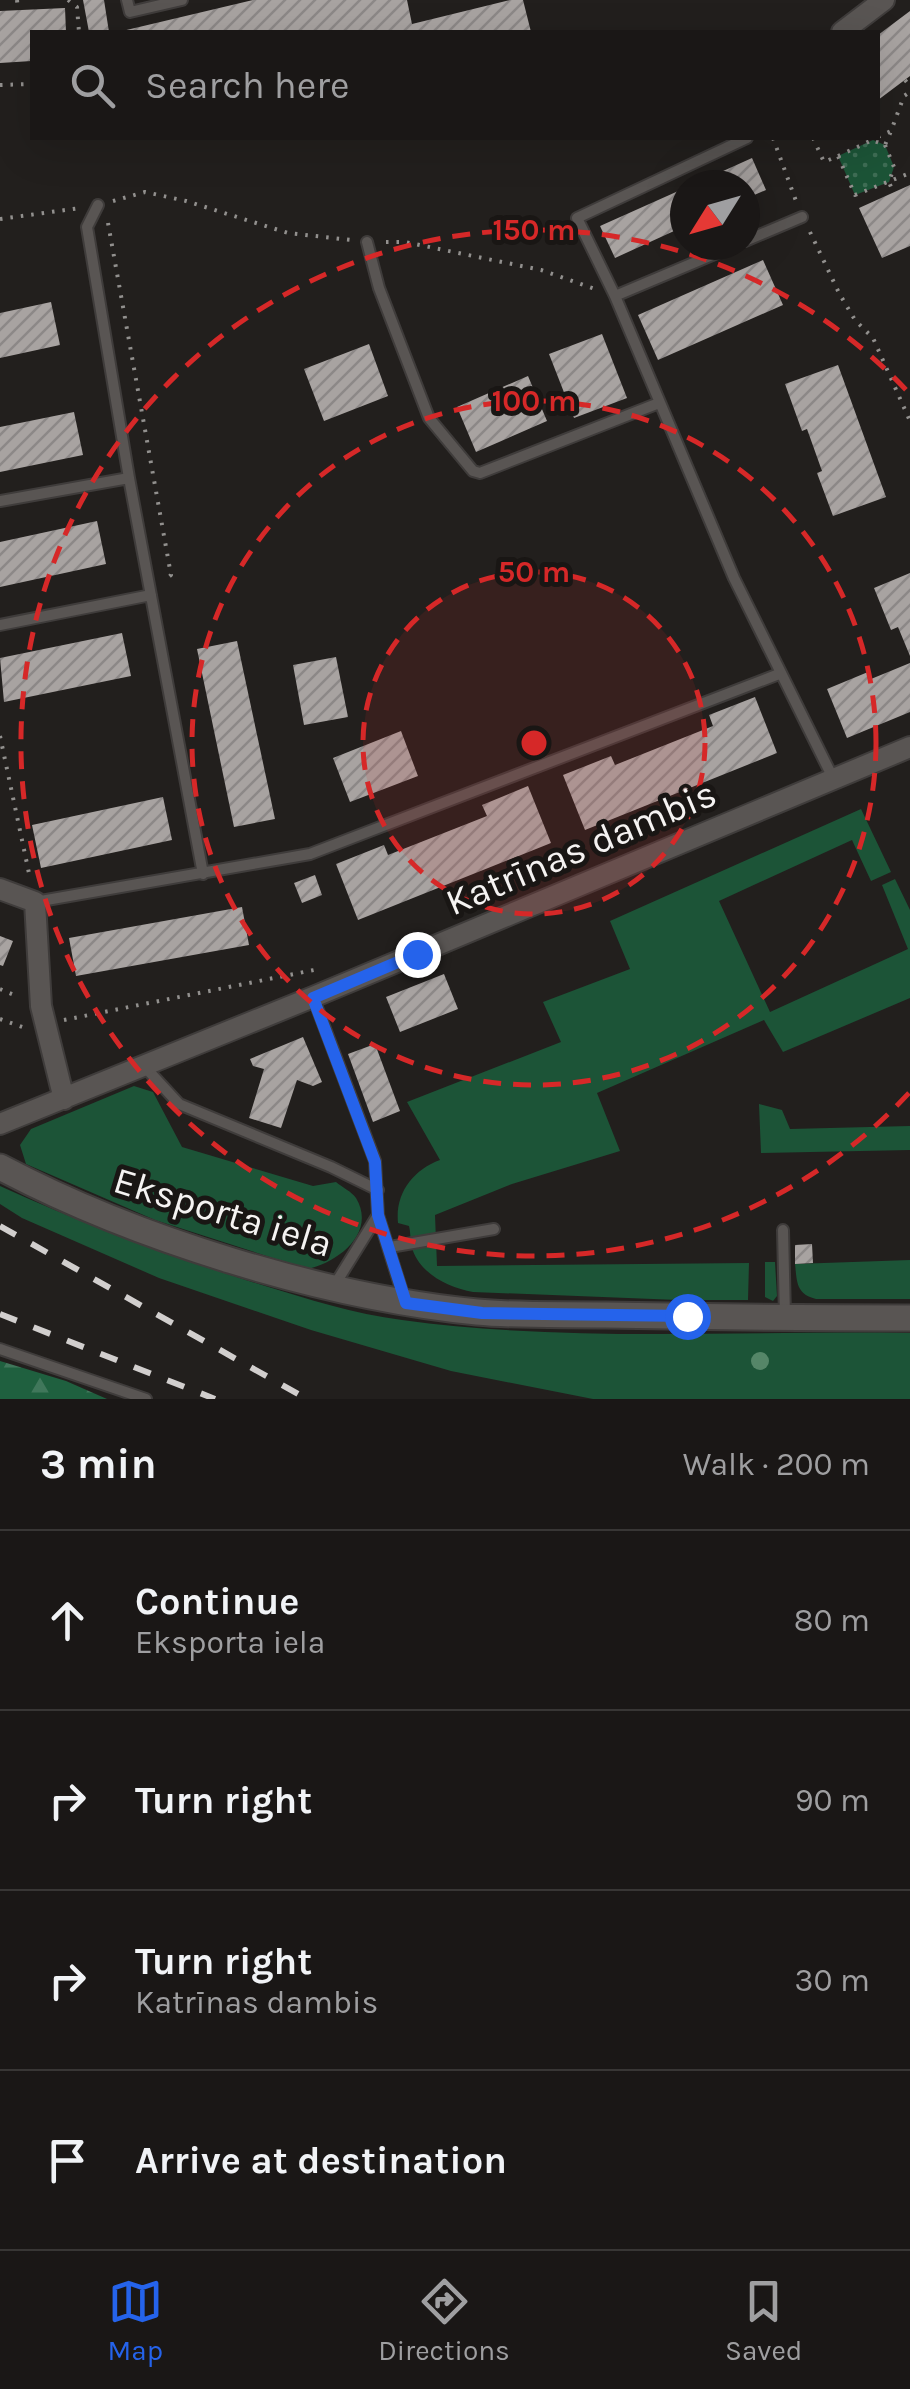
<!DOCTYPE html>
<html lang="en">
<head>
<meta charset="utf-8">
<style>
  body { margin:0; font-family:Karla,sans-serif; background:#23201f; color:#f1f3f6 }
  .compass { position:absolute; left:670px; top:170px; width:90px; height:90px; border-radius:50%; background:#1a1716; box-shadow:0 10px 40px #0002; rotate:233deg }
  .stop { position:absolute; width:30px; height:30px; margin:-22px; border:8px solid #2563eb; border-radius:50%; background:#fff }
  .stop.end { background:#2563eb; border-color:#fff; box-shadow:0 2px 10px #0008 }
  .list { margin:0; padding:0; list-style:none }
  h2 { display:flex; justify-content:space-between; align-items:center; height:130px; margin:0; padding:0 40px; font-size:42px }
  h2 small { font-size:32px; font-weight:400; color:#9f9fa1 }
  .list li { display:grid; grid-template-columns:65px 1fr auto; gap:30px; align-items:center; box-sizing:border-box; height:180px; padding:0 40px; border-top:2px solid #383635 }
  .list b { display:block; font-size:38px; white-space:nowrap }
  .list p { margin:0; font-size:32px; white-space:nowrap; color:#9f9fa1 }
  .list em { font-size:32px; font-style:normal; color:#9f9fa1 }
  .icon { flex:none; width:55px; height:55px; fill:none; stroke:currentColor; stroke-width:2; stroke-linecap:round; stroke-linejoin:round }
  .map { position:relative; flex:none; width:910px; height:1399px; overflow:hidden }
  .search { position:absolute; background:#1a1716; box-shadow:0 10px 40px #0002; left:30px; right:30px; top:30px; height:110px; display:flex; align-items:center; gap:25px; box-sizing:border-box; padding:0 35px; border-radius:0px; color:#9f9fa1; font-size:38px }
  .sheet { height:850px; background:#1a1716 }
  nav { display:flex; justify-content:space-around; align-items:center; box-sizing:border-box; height:140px; border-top:2px solid #383635; background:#1a1716; font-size:28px; color:#9f9fa1 }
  nav a { display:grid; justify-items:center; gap:5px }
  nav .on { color:#2563eb }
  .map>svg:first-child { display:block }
  .grass { fill:#1c5437 }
  .forest { fill:url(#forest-firs) }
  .park { fill:url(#park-dots) }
  .building { fill:url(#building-hatch) }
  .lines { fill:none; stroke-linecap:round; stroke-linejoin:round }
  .service-casing { stroke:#3f3c3b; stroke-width:14 }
  .minor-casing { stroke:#3f3c3b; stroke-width:24 }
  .tertiary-casing { stroke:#3f3c3b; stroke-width:29 }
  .path { stroke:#92908e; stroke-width:4; stroke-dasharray:2.5 8; stroke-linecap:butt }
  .service { stroke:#595553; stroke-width:10 }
  .minor { stroke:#595553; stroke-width:20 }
  .tertiary { stroke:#595553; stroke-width:25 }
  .rail { stroke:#d1cecd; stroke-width:6; stroke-dasharray:18 18; stroke-linecap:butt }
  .tree { fill:#558668 }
  .route { stroke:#2563eb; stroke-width:12 }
  .ring { fill:none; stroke:#d62828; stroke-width:5; stroke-dasharray:18 12 }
  .labels { text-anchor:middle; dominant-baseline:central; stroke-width:10; stroke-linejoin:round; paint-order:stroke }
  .street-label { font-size:38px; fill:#f5f3f2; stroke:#191614 }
  .centre { fill:#d62828; stroke:#191614; stroke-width:5 }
  .ring-label { font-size:30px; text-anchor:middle; font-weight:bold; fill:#d62828; stroke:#191614; stroke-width:10; stroke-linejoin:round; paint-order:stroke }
</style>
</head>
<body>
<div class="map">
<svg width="910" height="1399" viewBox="0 0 910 1399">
  <defs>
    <pattern id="forest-firs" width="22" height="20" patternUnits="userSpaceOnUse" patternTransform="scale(2.5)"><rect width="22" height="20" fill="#1f603f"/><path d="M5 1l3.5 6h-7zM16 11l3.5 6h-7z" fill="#40775b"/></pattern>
    <pattern id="park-dots" width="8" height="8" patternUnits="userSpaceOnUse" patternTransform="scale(2.5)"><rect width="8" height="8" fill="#1c5437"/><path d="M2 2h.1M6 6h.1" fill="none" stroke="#3e6d54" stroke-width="1.8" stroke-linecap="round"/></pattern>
    <pattern id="building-hatch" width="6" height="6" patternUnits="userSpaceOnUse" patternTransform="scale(2.5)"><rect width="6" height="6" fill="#a8a3a1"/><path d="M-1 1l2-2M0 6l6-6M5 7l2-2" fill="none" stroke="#8c8887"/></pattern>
  </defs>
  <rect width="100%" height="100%" fill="#221f1d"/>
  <path class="grass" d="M861 809 891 872 871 881 852 840 719 901 770 1012 908 949 882 885 895 879 910 910V998L783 1052 764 1020 597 1093 620 1151 512 1184 435 1215 437 1266 749 1263 748 1300H678L473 1292C450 1288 422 1275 413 1251 410 1244 411 1234 409 1226L398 1223C395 1193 413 1170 440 1160L407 1102 561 1042 543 1002 630 969 610 921Z
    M134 1086 153 1092 182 1147 313 1186 336 1182C342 1187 352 1192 356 1198 377 1233 337 1263 307 1269L155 1220 26 1164 20 1145 31 1129Z
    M759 1104 782 1110 790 1129 910 1126V1150L761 1153Z
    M0 1186C86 1225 172 1257 262 1285 308 1299 354 1314 402 1320 570 1343 741 1330 910 1333V1399H593L451 1371 311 1330 159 1278 22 1218 0 1204Z
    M910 1260V1299H816C796 1294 797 1282 795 1264Z
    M765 1262H775L777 1296 773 1301 765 1297Z"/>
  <path class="forest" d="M0 1361 66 1381 107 1399H0Z"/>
  <path class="park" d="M873 140 885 145 894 167 889 182 855 195 838 156Z"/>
  <path class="building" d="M83 0H104L109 32H89Z
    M253 0H407L412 24 510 0H523L531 32H118Z
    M65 8 66 32H32V61L0 63V11Z
    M910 11V76L878 100V35Z
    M752 158 766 190 745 199V185H692Z
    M910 185V246L882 258 859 208Z
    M685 188V226L615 258 600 226Z
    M763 260 783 305 658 360 638 315Z
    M51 302 60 345 0 358V313Z
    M602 334 627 398 574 418 549 354Z
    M369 344 388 396 324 421 304 369Z
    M838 365 886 497 833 516 817 473 822 471 807 429 802 431 785 384Z
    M528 376 547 421 476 452 457 407Z
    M74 412 83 455 0 472V427Z
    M97 521 106 564 0 587V542Z
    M910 573V656L898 627 891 630 874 588Z
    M122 633 131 676 4 702 0 658Z
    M237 641 275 819 234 827 197 649Z
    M336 657 348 717 304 725 293 665Z
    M910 663V712L847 738 827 689 868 672 871 679Z
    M755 697 777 753 585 830 563 775 611 756 615 765 713 726 709 715Z
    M401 731 418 776 350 802 333 758Z
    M528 786 551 843 358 920 336 864 384 845 388 855 487 816 482 805Z
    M163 797 172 840 41 868 32 825Z
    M315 875 322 895 302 903 294 883Z
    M242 907 249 945 76 976 69 938Z
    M0 936 13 941 3 966 0 965Z
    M444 974 458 1009 400 1032 386 997Z
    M303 1037 322 1082 313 1086 297 1080 281 1128 249 1118 264 1069 253 1066 250 1059Z
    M375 1044 400 1111 373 1122 348 1054Z
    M812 1244 813 1263 795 1264V1245Z"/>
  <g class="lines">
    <g class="service-casing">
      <path id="service" d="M127 0 130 12 182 0
        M747 138 577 218 615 296 734 578 834 780
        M98 205 87 227 129 478 203 874
        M745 241 802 217
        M367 242 379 288 429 418 473 471 480 473 659 403
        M615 296 736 245
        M0 501 129 478
        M0 625 151 595
        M35 902 310 854 779 674
        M313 997 375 1161 378 1215 405 1301
        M144 1066 179 1104 331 1167 378 1190
        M783 1230 785 1317
        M390 1247 494 1229
        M334 1286 378 1215
        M0 1349 146 1399"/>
    </g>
    <g class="minor-casing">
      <path id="minor" d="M842 32 884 0
        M0 889 35 902 41 1006 64 1099
        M0 1124 313 997 910 747"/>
    </g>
    <g class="tertiary-casing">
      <path id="tertiary" d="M0 1167C136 1239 324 1297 477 1312 520 1316 564 1314 606 1315 708 1317 809 1318 910 1318"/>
    </g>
    <path class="path" d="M17 0 18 10
      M68 0 77 7 79 32
      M905 80 910 86
      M0 85 32 84
      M878 137 891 131 904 96 910 92
      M773 138 796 201
      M813 138 824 162 838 156 855 195 910 173
      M866 138 885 145 891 131
      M885 145 894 167 889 182 893 192
      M838 156 877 138
      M113 201 145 192 186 201 288 233 351 240
      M0 219 80 208
      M108 223 171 575 165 580
      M810 232 839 293 855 320 873 338 910 421
      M386 242H405L541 270 595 289
      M0 736 30 878
      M0 989 19 997
      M0 1019 25 1028
      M64 1020 319 969"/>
    <use href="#service" class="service"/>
    <use href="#minor" class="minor"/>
    <use href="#tertiary" class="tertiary"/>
    <path class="rail" d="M0 1226 307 1399
      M0 1314 215 1399"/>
  </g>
  <circle class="tree" cx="760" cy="1361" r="9"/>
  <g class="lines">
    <path class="route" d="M417 954 313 998 375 1162 378 1215 406 1303 482 1313 687 1316"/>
  </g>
  <circle cx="534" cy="743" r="171" fill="#d62828" fill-opacity=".12"/>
  <g class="ring">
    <circle cx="534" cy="743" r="171"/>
    <circle cx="534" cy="743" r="342"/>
    <path d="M909 1093A513 513 0 1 1 909 393"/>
  </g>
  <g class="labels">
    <g class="street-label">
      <text transform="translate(581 848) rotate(-23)">Katrīnas dambis</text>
      <text transform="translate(223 1212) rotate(17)">Eksporta iela</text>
    </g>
  </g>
  <circle cx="534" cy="743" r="15" class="centre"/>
  <g class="ring-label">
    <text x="534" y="240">150 m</text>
    <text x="534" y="411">100 m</text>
    <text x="534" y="582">50 m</text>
  </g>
</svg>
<svg class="compass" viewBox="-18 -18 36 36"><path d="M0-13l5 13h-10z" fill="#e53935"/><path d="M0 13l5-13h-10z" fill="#9f9fa1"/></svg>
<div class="stop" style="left:687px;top:1316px"></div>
<div class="stop end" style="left:417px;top:954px"></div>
<div class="search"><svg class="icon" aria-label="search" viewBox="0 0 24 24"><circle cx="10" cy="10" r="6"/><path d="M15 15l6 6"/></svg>Search here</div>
</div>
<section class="sheet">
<h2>3 min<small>Walk · 200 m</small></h2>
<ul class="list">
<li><svg class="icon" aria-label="ahead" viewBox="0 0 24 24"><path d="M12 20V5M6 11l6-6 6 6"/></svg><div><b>Continue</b><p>Eksporta iela</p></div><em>80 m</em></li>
<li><svg class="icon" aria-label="right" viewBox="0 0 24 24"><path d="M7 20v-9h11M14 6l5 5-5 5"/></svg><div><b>Turn right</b></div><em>90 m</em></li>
<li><svg class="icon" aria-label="right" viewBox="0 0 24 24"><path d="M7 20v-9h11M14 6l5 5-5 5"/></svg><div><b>Turn right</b><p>Katrīnas dambis</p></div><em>30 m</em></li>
<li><svg class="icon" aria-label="arrive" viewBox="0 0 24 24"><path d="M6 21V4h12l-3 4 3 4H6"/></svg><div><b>Arrive at destination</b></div></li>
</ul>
</section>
<nav>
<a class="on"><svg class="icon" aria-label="map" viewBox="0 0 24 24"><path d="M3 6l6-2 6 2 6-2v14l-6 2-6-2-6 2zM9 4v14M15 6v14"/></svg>Map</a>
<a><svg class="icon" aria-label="directions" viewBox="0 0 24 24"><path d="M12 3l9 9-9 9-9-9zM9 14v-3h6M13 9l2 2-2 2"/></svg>Directions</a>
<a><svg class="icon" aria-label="saved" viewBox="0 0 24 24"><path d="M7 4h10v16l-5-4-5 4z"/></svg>Saved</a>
</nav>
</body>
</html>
